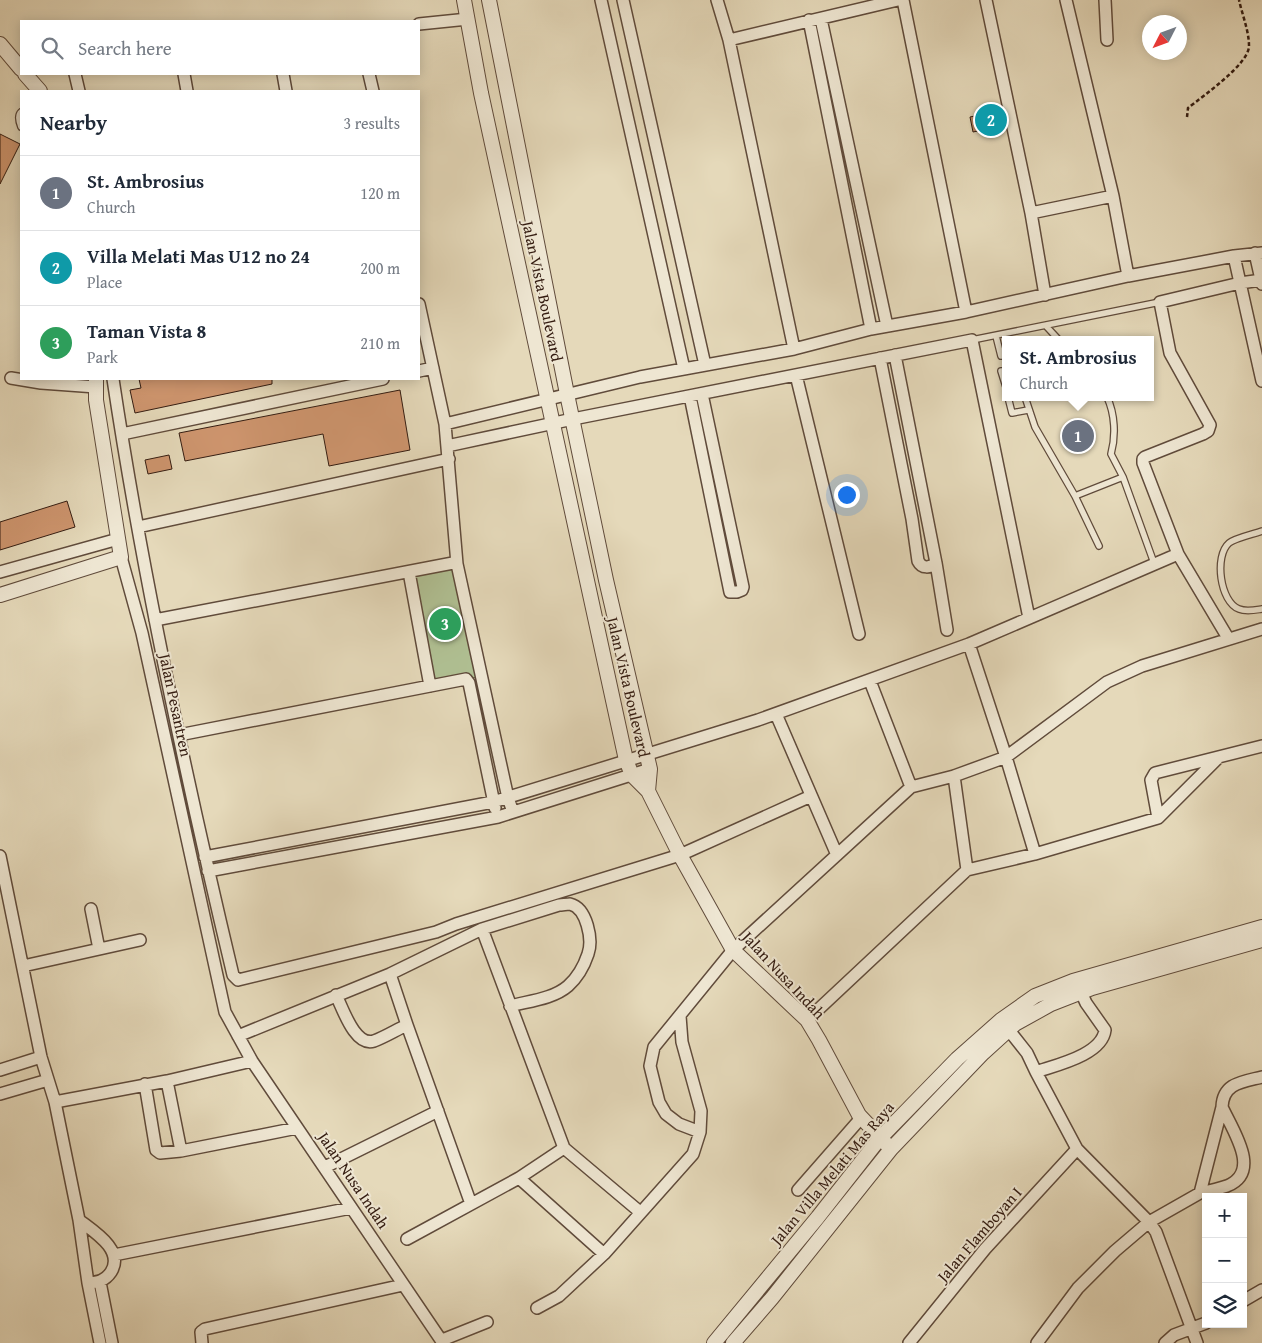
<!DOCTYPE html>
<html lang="en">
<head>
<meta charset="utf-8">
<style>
  body { margin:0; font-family:"Gentium Book Plus",serif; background:#f2f2f3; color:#1f2937 }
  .controls { position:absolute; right:15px; bottom:15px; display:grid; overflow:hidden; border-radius:0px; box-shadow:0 2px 12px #0003 }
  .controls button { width:45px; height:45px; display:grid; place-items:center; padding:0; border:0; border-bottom:1px solid #e0e1e3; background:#fff; color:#1f2937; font:25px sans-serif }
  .compass { position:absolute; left:1142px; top:15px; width:45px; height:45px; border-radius:50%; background:#fff; box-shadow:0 2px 12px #0003; rotate:228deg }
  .you { position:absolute; left:846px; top:494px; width:18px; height:18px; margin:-12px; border:4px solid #fff; border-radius:50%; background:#1a73e8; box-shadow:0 0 0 8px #1a73e833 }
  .badge { display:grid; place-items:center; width:32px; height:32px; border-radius:50%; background:#8f2418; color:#fff; font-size:16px; font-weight:700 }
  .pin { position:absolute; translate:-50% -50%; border:2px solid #fff; box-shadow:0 1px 5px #0006 }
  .popup { position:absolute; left:1002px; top:336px; width:152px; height:65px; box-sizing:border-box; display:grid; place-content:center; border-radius:0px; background:#fff; filter:drop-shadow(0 1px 4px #0005); font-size:16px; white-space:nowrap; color:#747a83 }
  .popup b { font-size:19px; color:#1f2937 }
  .popup::after { content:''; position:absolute; left:50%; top:100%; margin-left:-10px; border:10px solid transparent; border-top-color:#fff }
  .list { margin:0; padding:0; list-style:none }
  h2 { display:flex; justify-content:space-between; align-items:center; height:65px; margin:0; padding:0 20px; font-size:21px }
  h2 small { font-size:16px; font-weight:400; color:#747a83 }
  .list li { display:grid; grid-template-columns:32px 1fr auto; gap:15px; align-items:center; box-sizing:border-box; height:75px; padding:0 20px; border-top:1px solid #e0e1e3 }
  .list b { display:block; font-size:19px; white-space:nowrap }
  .list p { margin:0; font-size:16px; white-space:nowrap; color:#747a83 }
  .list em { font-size:16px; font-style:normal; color:#747a83 }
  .icon { flex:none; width:28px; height:28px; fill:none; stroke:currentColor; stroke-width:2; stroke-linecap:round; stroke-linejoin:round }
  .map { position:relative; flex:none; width:1262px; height:1343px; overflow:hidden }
  .search { position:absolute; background:#fff; box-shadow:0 2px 12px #0003; left:20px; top:20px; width:400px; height:55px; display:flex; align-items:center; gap:12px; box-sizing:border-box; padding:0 18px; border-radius:0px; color:#747a83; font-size:19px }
  .panel { position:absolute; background:#fff; box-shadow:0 2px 12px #0003; left:20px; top:90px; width:400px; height:290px; border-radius:0px }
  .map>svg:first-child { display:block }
  .green { fill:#b0c093; stroke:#726e52 }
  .building { fill:#ce956e; stroke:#341c11 }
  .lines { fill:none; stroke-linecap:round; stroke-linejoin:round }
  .service-casing { stroke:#604b3b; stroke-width:8 }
  .minor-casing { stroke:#604b3b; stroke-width:14 }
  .tertiary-casing { stroke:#604b3b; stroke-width:16 }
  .path { stroke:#341c11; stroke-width:2.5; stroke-dasharray:4 2.5; stroke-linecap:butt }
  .service { stroke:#eee6d2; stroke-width:5.5 }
  .minor { stroke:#eee6d2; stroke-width:11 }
  .tertiary { stroke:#eee6d2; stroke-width:14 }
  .labels { text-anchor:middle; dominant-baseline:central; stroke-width:4; stroke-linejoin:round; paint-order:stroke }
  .street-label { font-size:16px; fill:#341c11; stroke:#eee6d2 }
</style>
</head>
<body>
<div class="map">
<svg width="1262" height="1343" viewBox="0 0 1262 1343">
  <rect width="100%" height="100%" fill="#e5d9ba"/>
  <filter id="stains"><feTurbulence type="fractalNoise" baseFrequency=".004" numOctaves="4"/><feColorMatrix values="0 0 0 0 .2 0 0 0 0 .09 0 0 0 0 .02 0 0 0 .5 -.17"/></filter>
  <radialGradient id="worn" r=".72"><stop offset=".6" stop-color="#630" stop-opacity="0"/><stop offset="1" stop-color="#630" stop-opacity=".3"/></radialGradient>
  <path class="green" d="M457 564 482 676 430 686 409 572Z"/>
  <path class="building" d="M1002 110 1005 125 973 132 970 117Z
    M0 134 20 144 0 184Z
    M139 379H272V384L135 413 130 390 141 388Z
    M400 390 410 450 329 466 323 434 185 461 179 433Z
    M169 455 172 469 148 474 145 460Z
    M67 501 75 527 0 550V522Z"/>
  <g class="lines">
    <g class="service-casing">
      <path id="service" d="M21 112C17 116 19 122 21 127
        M1046 326 1059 340
        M996 336 1001 356
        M972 340 1160 302
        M1006 371H1001L1006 387
        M1008 397 1012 413 1028 410
        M1025 397 1035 427 1075 496 1099 546
        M1107 397C1115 414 1116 436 1111 454L1123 477 1154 563
        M1075 496 1123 477
        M1262 531C1254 534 1235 538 1229 543 1214 556 1220 602 1239 609 1246 612 1255 610 1262 609"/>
    </g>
    <g class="minor-casing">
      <path id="minor" d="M601 0 684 369
        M623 0 705 365
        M717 0 729 40 794 349
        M903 0 966 312
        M986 0 1031 213 1045 295
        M1066 0 1113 196 1128 276
        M1105 0 1107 40
        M821 19 887 326
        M809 20 871 329
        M419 24 468 19
        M729 40 898 0
        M75 74 79 91
        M184 74 187 91
        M283 74 286 91
        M369 74 373 91
        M1031 213 1113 196
        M1255 253 1262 284
        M1234 256 1262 381
        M419 304 445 424 457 564
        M895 355 936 563 947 630
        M880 358 912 519 918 561C922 569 930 568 936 563
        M419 371 433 368
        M796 375 859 634
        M11 378 41 383 96 387
        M113 379C143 579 186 778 233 975L238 980 436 932 456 924 680 855 811 796
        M690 396 730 592H737L742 590 743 587 702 394
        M445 424 640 377 794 349 871 329 966 312 1128 276 1234 256 1262 253
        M122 434 383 379
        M447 446 573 419 972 340 1029 618
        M138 527 449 459
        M1178 554 1143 463V459L1145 457 1203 434 1208 431 1210 425 1170 353 1160 302 1240 283 1262 280
        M121 557 142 633 225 1012 252 1061 443 1343
        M0 572 111 541
        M409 572 430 686
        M155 620 453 563 457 564 508 798 513 812
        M969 644 1006 757 1035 854
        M870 681 911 787
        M776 714 837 855
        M179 735 466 679 469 683 495 808
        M1158 818 1151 780 1155 773 1262 746
        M0 856 41 1057 55 1102 79 1220 88 1283 100 1343
        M205 857 493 802 758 720 969 644 1178 554 1228 638
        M967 870 1035 854 1158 818 1219 757
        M208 871 498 817 650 769
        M91 909 99 949
        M482 929 564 1148 640 1212
        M23 966 140 940
        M390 974 407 1025 471 1204
        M336 995C343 1009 355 1047 374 1041 385 1037 396 1030 407 1025
        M807 1020 967 870 954 776
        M1004 1024 1027 1053 1036 1072 1077 1149 1149 1222 1156 1232 1197 1343
        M238 1036 390 974 482 929 559 905C562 905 567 904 570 904 587 908 593 940 588 954 584 966 577 978 568 986 553 999 529 1001 510 1006
        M0 1070 41 1057
        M1036 1072C1056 1065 1102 1055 1105 1030L1086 1003 1081 992
        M167 1081 181 1151
        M145 1084 156 1150 160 1153 181 1151 297 1128
        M0 1094 48 1080
        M55 1102 167 1081 252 1061
        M700 1132 679 1124 666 1114 659 1102 650 1066 654 1047 733 950 911 787 954 776 1006 757 1107 682 1142 666 1262 629
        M325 1167 438 1111
        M519 1178 604 1254
        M798 1190 861 1118
        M1200 1193C1209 1191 1218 1189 1227 1186 1262 1172 1233 1131 1222 1107
        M79 1220C93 1231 125 1250 111 1272 105 1281 98 1282 88 1283
        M407 1239 519 1178 564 1148
        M114 1255 351 1208
        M100 1282 112 1343
        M1243 1301 1262 1290
        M537 1308 559 1296 604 1254 693 1154 700 1132 701 1111 682 1042 680 1016
        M442 1340 487 1322
        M202 1343 201 1332 205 1329 403 1285
        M909 1343 985 1249 1077 1149
        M1037 1343 1078 1288 1115 1251 1149 1222 1200 1193 1222 1107C1223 1083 1242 1082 1262 1077
        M1165 1343 1174 1335 1206 1323"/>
    </g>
    <g class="tertiary-casing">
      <path id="tertiary" d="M464 0 481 93 626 760 632 775 648 791 680 855 733 950 807 1020 819 1040 859 1115 891 1149
        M489 0 567 394 606 580 650 769 648 791
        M0 44 21 69
        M25 74 40 91
        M0 595 121 557 96 400V379
        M714 1343 818 1217 880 1138 957 1059 1001 1020 1035 996 1073 981 1262 927
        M733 1343 772 1298 891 1149 983 1053 1015 1024 1051 1004 1092 988 1262 940"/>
    </g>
    <path class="path" d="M1187 117 1188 108C1203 96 1249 64 1249 46 1249 31 1242 14 1239 0"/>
    <use href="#service" class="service"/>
    <use href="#minor" class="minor"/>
    <use href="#tertiary" class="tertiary"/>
  </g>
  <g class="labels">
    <g class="street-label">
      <text transform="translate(543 291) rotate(78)">Jalan Vista Boulevard</text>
      <text transform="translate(629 687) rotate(77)">Jalan Vista Boulevard</text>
      <text transform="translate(176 705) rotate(78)">Jalan Pesantren</text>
      <text transform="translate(784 975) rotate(47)">Jalan Nusa Indah</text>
      <text transform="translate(832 1173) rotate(-50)">Jalan Villa Melati Mas Raya</text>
      <text transform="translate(354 1180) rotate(56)">Jalan Nusa Indah</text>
      <text transform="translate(979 1234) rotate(-49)">Jalan Flamboyan I</text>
    </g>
  </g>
  <rect width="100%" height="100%" filter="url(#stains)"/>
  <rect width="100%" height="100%" fill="url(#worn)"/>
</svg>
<div class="controls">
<button>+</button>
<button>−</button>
<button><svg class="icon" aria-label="layers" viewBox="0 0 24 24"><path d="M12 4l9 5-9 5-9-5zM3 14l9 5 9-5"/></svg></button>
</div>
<svg class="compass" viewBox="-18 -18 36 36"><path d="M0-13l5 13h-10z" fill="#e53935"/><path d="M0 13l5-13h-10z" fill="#747a83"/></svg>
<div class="you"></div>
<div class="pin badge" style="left:1078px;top:436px;background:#6b7280">1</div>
<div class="popup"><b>St. Ambrosius</b>Church</div>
<div class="pin badge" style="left:991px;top:120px;background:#0f9aa8">2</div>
<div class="pin badge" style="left:445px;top:624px;background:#2e9e5b">3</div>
<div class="search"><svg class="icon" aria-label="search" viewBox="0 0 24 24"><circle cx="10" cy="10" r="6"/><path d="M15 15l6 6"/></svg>Search here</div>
<section class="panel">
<h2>Nearby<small>3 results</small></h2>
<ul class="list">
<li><span class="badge" style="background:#6b7280">1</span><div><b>St. Ambrosius</b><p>Church</p></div><em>120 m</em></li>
<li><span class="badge" style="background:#0f9aa8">2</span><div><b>Villa Melati Mas U12 no 24</b><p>Place</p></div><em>200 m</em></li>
<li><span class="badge" style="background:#2e9e5b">3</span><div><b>Taman Vista 8</b><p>Park</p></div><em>210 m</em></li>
</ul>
</section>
</div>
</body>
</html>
